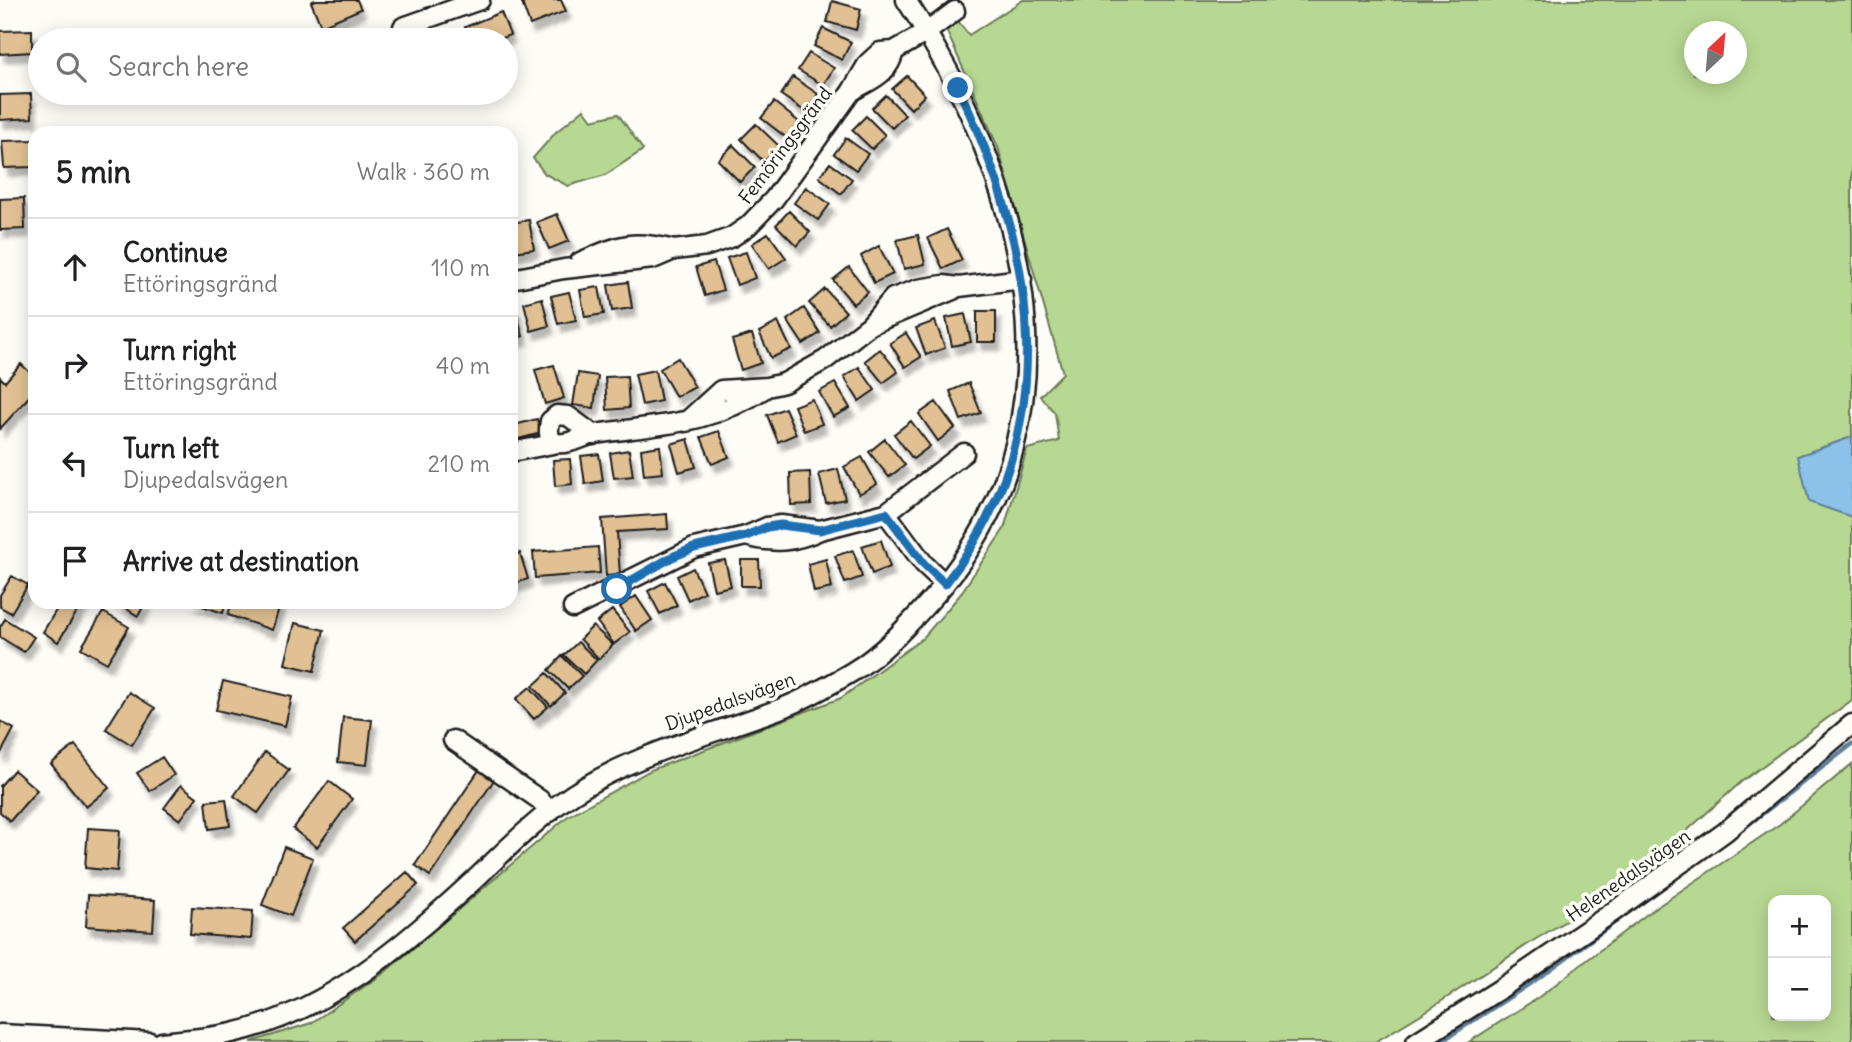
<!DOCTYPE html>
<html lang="en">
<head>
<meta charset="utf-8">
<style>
  body { margin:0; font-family:Delius,sans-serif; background:#f6f6f6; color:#202124 }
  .controls { position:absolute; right:21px; bottom:21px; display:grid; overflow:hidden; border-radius:14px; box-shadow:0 4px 18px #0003 }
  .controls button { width:63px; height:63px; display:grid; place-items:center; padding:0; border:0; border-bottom:2px solid #e0e0e0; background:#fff; color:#202124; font:35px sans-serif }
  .compass { position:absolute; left:1684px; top:21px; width:63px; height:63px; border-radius:50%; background:#fff; box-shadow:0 4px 18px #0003; rotate:26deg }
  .stop { position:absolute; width:21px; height:21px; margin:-16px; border:5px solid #1f6fb2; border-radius:50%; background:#fff }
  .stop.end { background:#1f6fb2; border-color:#fff; box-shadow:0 2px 7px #0008 }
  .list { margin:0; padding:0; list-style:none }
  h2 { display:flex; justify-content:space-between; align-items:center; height:91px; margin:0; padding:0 28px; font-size:30px }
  h2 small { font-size:23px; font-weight:400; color:#757577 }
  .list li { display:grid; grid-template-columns:46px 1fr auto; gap:21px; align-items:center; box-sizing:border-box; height:98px; padding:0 28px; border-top:2px solid #e0e0e0 }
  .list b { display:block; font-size:26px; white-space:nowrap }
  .list p { margin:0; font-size:23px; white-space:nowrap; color:#757577 }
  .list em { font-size:23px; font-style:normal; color:#757577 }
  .icon { flex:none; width:38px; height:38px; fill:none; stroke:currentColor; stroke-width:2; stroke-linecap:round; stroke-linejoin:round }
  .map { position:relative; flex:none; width:1852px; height:1042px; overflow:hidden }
  .search { position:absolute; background:#fff; box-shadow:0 4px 18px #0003; left:28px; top:28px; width:490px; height:77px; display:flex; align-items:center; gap:18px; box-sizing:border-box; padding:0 24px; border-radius:38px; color:#757577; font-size:26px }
  .panel { position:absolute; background:#fff; box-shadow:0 4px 18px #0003; left:28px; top:126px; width:490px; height:483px; border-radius:21px }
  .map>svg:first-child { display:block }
  .green { fill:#b7d892; stroke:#6a7a57; stroke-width:2; fill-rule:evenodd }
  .water { fill:#8cc1ea; stroke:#5f7f98; stroke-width:2 }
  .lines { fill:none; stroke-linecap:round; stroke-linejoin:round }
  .stream { stroke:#5f7f98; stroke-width:5 }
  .building { fill:#e1c093; stroke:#1c1c1c; stroke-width:2; filter:url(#shadow) }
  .minor-casing { stroke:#1c1c1c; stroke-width:23 }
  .minor { stroke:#fdfcf7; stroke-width:18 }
  .route { stroke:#1f6fb2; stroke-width:9 }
  .labels { text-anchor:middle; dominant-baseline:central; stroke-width:7; stroke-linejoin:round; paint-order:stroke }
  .street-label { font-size:19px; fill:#1c1c1c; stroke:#fdfcf7 }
</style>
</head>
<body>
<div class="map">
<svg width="1852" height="1042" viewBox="0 0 1852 1042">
  <defs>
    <filter id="shadow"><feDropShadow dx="4.5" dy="8" stdDeviation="2" flood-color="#0004"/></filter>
  </defs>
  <rect width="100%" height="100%" fill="#fdfcf7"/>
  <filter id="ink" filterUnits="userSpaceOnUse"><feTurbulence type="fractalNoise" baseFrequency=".0143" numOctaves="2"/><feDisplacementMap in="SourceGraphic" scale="14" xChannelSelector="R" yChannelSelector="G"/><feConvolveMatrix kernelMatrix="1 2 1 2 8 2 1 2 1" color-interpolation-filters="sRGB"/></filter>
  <g filter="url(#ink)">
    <path class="green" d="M1023 0H1852V437L1798 456 1852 517V700L1741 782 1630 882 1536 939 1428 1010 1375 1042H251L311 1023 384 973 568 816 651 770 841 698 923 638 959 596 1004 529 1027 449 1059 441 1055 413 1040 396 1063 373 998 147 943 23 954 16 969 35ZM1694 32H1736V74H1694Z
      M584 109 592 120 618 114 643 150 605 175 568 186 545 174 533 158 556 132Z
      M1852 764V1042H1469L1539 997 1651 911 1780 824ZM1773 900H1826V1016H1773Z"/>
    <path class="water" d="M1852 437V517L1809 502 1798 456Z"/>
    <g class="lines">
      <path class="stream" d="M1733 836 1852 744
        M1440 1042 1535 980 1725 842"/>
    </g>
    <path class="building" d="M315 0H357L361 9 321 26 311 2Z
      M530 0H561L566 11 530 25 522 3Z
      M832 1 861 9 856 30 827 22Z
      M501 12 510 35 496 40H470L465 27Z
      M823 28 851 42 842 60 814 46Z
      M32 30V52L0 54V31Z
      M809 53 834 68 823 85 798 70Z
      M907 76 925 95 911 109 892 89Z
      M793 77 818 94 806 112 781 95Z
      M31 94 32 118 0 120V95Z
      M886 95 905 115 892 128 872 108Z
      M774 102 799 122 787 138 761 118Z
      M866 116 885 135 872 149 852 130Z
      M756 124 779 146 764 162 741 139Z
      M846 138 868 154 856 170 834 154Z
      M35 140V167L4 168 2 141Z
      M733 145 755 167 740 182 718 160Z
      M830 163 852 179 841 194 819 177Z
      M806 187 830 204 818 220 794 203Z
      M24 198 25 229 0 230V199Z
      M789 211 810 232 797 246 776 225Z
      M557 214 569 241 549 249 537 222Z
      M529 220 534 249 513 252 511 223Z
      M947 229 962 260 943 269 928 238Z
      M768 233 786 258 769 269 752 244Z
      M918 235 925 264 904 269 897 240Z
      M879 246 893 274 874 283 861 256Z
      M746 252 755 278 737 285 727 258Z
      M714 262 723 290 705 296 696 267Z
      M849 267 868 292 853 304 833 280Z
      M628 282 632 308 612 311 608 285Z
      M599 287 604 314 585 317 580 290Z
      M825 289 846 312 830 326 809 303Z
      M569 292 576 320 558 324 551 296Z
      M542 298 549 326 531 331 524 303Z
      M515 307 523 336 511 340V308Z
      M804 308 820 333 803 344 787 320Z
      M977 311H996V342H977Z
      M965 314 971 342 952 346 946 318Z
      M935 321 945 348 926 355 916 328Z
      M778 322 791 349 771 358 759 332Z
      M906 333 921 357 905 367 890 343Z
      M752 334 761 363 741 370 732 340Z
      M880 349 898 372 883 383 865 361Z
      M678 358 695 387 676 397 660 369Z
      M21 364 35 377V390L0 429V377L5 382Z
      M554 365 564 398 545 404 535 370Z
      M859 367 875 390 859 401 844 377Z
      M655 370 661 401 642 405 635 374Z
      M578 373 598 376 594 408 573 405Z
      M627 376 629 408 607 410 605 377Z
      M835 383 850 408 833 417 819 392Z
      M969 383 981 413 961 420 950 391Z
      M812 399 822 424 804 431 794 406Z
      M936 402 955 428 938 441 919 414Z
      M785 408 796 434 778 442 767 415Z
      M537 419 541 433 511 441V426Z
      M911 421 930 446 913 459 894 434Z
      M719 431 729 457 712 464 701 437Z
      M688 439 696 467 679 472 671 444Z
      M885 439 905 465 889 477 869 452Z
      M660 446 663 473 644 475 641 449Z
      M629 450 633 476 614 478 610 453Z
      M599 454 603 481 585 484 581 456Z
      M862 457 877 484 859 494 844 467Z
      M570 459 572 484 555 486 553 460Z
      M838 469 845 499 826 503 819 474Z
      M810 472 811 504 791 505 790 473Z
      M667 514 668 529 617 532 620 575 606 576 602 519Z
      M881 540 890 567 872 574 862 546Z
      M598 547 600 573 535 578 533 552Z
      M853 550 862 577 845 583 835 556Z
      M520 553 528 579 511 585V556Z
      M826 559 832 588 814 592 808 564Z
      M725 560 731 586 714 590 708 563Z
      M741 560H759L760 586H741Z
      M693 568 704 592 688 600 677 576Z
      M12 576 28 585 11 613 0 607V595Z
      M665 582 677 605 660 614 648 591Z
      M636 596 652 620 636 631 620 607Z
      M61 602H83L58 642 43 632Z
      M116 602H146L138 616Z
      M190 602H226L223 613Z
      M232 602H281L272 630 228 615Z
      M612 610 630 632 614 644 597 622Z
      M103 612 129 627 107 663 81 648Z
      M5 619 34 637 24 652 0 637V627Z
      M295 623 324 630 314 671 285 664Z
      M593 626 613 645 599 659 580 639Z
      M578 642 597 660 584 674 564 655Z
      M562 656 582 676 568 689 549 670Z
      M547 673 565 693 551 706 533 686Z
      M223 681 292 697 285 726 216 710Z
      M530 687 548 707 534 719 516 699Z
      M129 692 155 708 132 745 106 729Z
      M343 717 372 720 367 765 338 762Z
      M0 721 14 729 0 755Z
      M75 745 109 788 86 807 51 764Z
      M265 752 289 770 258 813 234 796Z
      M162 757 174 775 150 791 137 773Z
      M14 770 37 790 10 821 0 812V786Z
      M479 770 494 780 430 876 415 865Z
      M329 781 352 799 317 847 293 829Z
      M181 785 197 797 180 820 164 808Z
      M226 799 230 826 209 829 206 801Z
      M88 828 120 830 117 871 85 868Z
      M284 847 313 858 291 916 262 905Z
      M407 872 418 885 355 941 343 928Z
      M88 895 155 900 153 931 86 926Z
      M192 907 253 911 251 939 190 934Z"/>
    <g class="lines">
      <g class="minor-casing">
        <path id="minor" d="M403 27 480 0
          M854 90C872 79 889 74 894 51
          M580 262C620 245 630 239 674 250
          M511 279 564 269 653 259 674 250 707 246 732 237 748 226 774 199 851 92 868 63 880 52 894 51 927 32 955 11
          M872 324 953 290
          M686 422 721 390 767 387 784 383 825 360 870 325 893 298 918 289 943 285 959 287 1022 279
          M594 435 568 416 557 415 550 421C549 428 547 436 553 441 563 448 584 436 595 434 659 424 708 426 764 389
          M511 452 558 443
          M886 513 924 564 945 584
          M746 536C773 544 794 542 820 530
          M573 608 694 548 746 536 767 527 781 525 820 530 886 513 964 453
          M453 740 540 800 550 812
          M0 1034 150 1042
          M162 1042C185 1039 210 1038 232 1033 328 1012 402 946 473 881 505 851 537 818 573 794 638 752 711 735 782 708 806 699 830 685 852 672 884 653 912 621 937 593 1091 414 1023 177 906 0
          M1416 1042 1500 989 1610 914 1725 832 1852 724"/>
      </g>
      <use href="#minor" class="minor"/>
    </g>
  </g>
  <g class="lines" filter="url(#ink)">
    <path class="route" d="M617 589 672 557 694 548 746 536 767 527 781 525 820 530 886 513 924 564 945 584C1066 432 1037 250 958 88"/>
  </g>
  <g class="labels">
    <g class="street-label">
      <text transform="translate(785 145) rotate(-53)">Femöringsgränd</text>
      <text transform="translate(730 701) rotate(-20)">Djupedalsvägen</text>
      <text transform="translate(1628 875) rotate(-35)">Helenedalsvägen</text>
    </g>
  </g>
</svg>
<div class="controls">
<button>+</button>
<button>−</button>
</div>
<svg class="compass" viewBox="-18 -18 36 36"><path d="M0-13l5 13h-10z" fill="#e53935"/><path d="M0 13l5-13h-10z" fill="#757577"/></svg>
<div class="stop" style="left:617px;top:589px"></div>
<div class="stop end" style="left:958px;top:88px"></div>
<div class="search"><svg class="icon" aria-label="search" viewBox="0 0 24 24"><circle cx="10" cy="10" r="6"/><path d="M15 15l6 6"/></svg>Search here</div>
<section class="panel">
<h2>5 min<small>Walk · 360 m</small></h2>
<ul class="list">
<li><svg class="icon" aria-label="ahead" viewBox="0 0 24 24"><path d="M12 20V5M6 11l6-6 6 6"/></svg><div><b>Continue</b><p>Ettöringsgränd</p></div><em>110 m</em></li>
<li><svg class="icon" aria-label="right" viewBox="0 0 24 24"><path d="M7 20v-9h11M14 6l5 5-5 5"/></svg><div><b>Turn right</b><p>Ettöringsgränd</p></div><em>40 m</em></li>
<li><svg class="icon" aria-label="left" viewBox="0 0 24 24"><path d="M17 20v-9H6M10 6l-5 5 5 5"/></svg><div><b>Turn left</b><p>Djupedalsvägen</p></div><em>210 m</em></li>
<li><svg class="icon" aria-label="arrive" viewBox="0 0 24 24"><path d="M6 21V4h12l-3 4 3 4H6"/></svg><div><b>Arrive at destination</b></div></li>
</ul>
</section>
</div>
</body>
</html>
